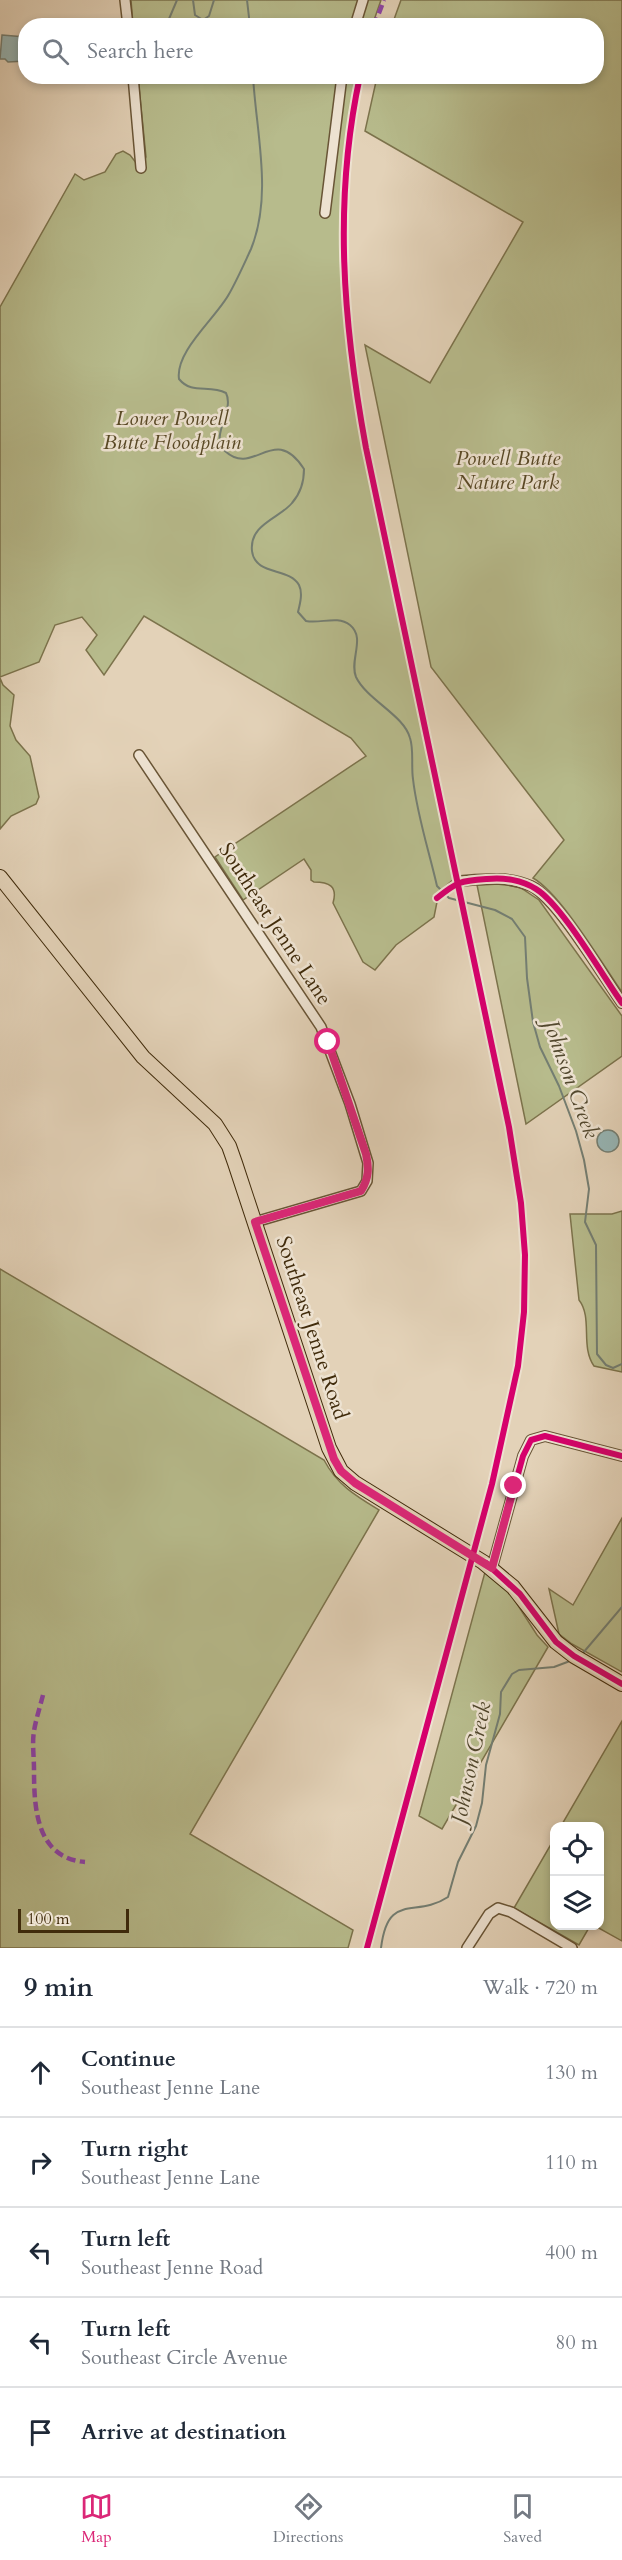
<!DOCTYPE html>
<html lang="en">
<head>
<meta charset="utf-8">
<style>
  body { margin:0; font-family:Cardo,serif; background:#f6f6f7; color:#1f2937 }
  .controls { position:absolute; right:18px; bottom:18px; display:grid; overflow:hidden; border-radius:12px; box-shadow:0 3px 9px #0003 }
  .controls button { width:54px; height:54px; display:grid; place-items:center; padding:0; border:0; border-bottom:2px solid #e0e1e3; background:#fff; color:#1f2937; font:30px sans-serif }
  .scale { position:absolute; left:18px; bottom:15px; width:111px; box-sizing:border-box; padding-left:6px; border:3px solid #402b0b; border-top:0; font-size:16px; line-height:21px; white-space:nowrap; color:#402b0b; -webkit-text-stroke:4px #ede2d1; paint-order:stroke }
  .stop { position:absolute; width:18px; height:18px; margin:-14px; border:4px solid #db2777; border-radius:50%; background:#fff }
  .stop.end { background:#db2777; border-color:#fff; box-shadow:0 2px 6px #0008 }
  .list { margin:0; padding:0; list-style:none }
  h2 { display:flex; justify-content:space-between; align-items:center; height:78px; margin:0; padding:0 24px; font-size:26px }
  h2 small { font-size:20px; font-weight:400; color:#747a83 }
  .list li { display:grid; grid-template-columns:39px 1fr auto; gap:18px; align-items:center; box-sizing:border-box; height:90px; padding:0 24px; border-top:2px solid #e0e1e3 }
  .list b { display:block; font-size:22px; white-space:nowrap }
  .list p { margin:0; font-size:20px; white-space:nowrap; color:#747a83 }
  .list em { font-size:20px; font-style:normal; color:#747a83 }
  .icon { flex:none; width:33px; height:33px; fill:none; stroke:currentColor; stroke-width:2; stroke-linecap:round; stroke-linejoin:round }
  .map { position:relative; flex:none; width:622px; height:1948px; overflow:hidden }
  .search { position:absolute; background:#fff; box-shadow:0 3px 9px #0003; left:18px; right:18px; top:18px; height:66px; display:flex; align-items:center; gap:15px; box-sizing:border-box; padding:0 21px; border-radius:24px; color:#747a83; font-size:22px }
  .sheet { height:528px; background:#fff }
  nav { display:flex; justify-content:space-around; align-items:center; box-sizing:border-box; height:84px; border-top:2px solid #e0e1e3; background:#fff; font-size:16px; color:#747a83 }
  nav a { display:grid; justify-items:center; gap:3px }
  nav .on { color:#db2777 }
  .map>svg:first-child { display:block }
  .green { fill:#b7bb8c; stroke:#7c734c; stroke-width:1.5 }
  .water { fill:#97b6b6; stroke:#747e72; stroke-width:1.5 }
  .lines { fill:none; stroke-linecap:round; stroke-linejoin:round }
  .stream { stroke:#747e72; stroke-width:2 }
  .street-casing { stroke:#695536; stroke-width:12 }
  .primary-casing { stroke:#402b0b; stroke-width:16 }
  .street { stroke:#ede2d1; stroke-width:9 }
  .primary { stroke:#e3d2b8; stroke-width:14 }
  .quiet { stroke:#8e44ad; stroke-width:4.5; stroke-dasharray:9 4.5; stroke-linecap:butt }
  .cycleway-casing { stroke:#ede2d1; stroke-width:10 }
  .cycleway { stroke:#d6006c; stroke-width:6 }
  .route { stroke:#db2777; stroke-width:8 }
  .labels { text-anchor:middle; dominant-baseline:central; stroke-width:5; stroke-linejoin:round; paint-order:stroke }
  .park-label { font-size:21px; font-style:italic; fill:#584825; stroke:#ede2d1 }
  .street-label { font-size:21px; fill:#402b0b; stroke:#ede2d1 }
  .water-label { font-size:22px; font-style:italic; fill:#51472d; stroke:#ede2d1 }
</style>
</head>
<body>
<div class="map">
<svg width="622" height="1948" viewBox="0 0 622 1948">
  <rect width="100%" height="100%" fill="#e3d2b8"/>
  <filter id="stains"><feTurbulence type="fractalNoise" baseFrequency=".00333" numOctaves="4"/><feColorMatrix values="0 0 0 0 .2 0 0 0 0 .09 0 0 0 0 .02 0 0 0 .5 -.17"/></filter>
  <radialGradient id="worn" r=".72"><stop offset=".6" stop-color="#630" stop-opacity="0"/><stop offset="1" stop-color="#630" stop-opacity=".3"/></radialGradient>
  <path class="green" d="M131 0H381L372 26 133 25Z
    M401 0H622V992C601 962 561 894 533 878L564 840 431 667 365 345 430 383 523 222 365 131 377 77 596 76V26L392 25Z
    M138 77H357C335 190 339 286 355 400L455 878 433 897 437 902 434 917 396 945 375 970 363 962 333 903C338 886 329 882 314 882L311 880V870L304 859 243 900 215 857 366 756 351 738 144 616 104 675 86 650 97 635 82 617 55 625 39 662 0 677V307L75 174 84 180 105 172 116 154 123 151 130 155 141 169 146 157Z
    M0 678 3 685 14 695 10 726 16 740 30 756 39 797 36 804 11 816 0 829Z
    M500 883 521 888 539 900 622 1016V1056L526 1124 477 885Z
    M622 1211V1372L594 1366C580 1346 593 1318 579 1300L570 1214H612Z
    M0 1269 324 1460C337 1485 356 1496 379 1510L190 1834 353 1930 348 1948H0Z
    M622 1518V1672L572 1644 559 1634 549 1589 573 1605Z
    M485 1572 510 1593 537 1635 548 1647 442 1829 419 1816Z
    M622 1721V1941L595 1926H600V1826H561Z
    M554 1839V1926H590L579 1945 514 1908Z"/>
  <path class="water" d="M2 35 25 37V61L8 62 5 59H0Z
    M597 1141a11 11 0 1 1 22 0a11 11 0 1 1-22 0Z"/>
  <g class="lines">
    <path class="stream" d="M193 0 195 15 203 20 209 16 214 0
      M247 0 250 26
      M166 26 177 0
      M253 76C256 132 273 195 251 249 244 264 237 280 229 294 216 318 175 351 179 379 192 395 209 384 226 393 235 411 209 436 225 451 254 478 274 422 304 469 304 481 300 494 292 503 280 518 249 524 252 551 255 576 289 567 299 585 303 593 300 604 298 612L306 621C321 624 337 615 350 625 366 638 349 660 356 677 367 700 404 715 410 738 414 750 411 766 413 779 417 815 429 851 437 886L449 898 495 910 512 919 525 937 527 978 533 1022 540 1047 559 1086 576 1131 584 1160 589 1189 585 1222 596 1245 597 1354 606 1365 613 1368 622 1364
      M583 1653 622 1607
      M381 1948C388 1891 415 1919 448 1897L458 1862 476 1826 482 1803 486 1765 500 1714 501 1692 512 1674 519 1670 554 1667 570 1661"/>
    <g class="street-casing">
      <path id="street" d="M125 0 128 26
        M355 26 363 0
        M133 76 141 168
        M325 213 342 76
        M139 755 321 1027 350 1104 368 1163 367 1181 361 1191 255 1222
        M461 881C485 879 508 876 531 886 557 898 603 976 622 1003
        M492 1568 523 1456 531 1440 545 1436 622 1456
        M467 1948 489 1914 498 1908 511 1912 572 1948"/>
    </g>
    <g class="primary-casing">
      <path id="primary" d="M0 877 143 1057 215 1124 229 1146 235 1163 329 1448 341 1471 355 1483 483 1562 513 1587 556 1642 574 1656 622 1684"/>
    </g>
    <use href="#street" class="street"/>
    <use href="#primary" class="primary"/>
    <path class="quiet" d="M374 26 384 0
      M43 1695C40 1707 36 1719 34 1731 32 1743 34 1757 34 1769 34 1808 36 1858 85 1862"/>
    <g class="cycleway-casing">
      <path id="cycleway" d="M360 76C333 201 343 323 366 448L509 1127 521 1203 525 1255 524 1312 518 1366 492 1484 367 1948
        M437 898C458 881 460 881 487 879 503 877 522 880 536 889 562 905 602 975 622 1003
        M486 1563 520 1594 556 1642 574 1656 622 1684
        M492 1568 523 1456 531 1440 545 1436 622 1456"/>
    </g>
    <use href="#cycleway" class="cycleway"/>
  </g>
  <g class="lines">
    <path class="route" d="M328 1042 366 1154C369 1168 369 1178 361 1191L255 1222 334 1459 341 1471 355 1483 492 1568 514 1486"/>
  </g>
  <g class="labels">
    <g class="park-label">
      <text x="172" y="418">Lower Powell<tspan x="172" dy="24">Butte Floodplain</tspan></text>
      <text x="508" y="458">Powell Butte<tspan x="508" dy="24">Nature Park</tspan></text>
    </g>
    <g class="street-label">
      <text transform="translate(275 924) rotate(57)">Southeast Jenne Lane</text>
      <text transform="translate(312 1328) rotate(72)">Southeast Jenne Road</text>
    </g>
    <g class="water-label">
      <text transform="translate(571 1079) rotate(70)">Johnson Creek</text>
      <text transform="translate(471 1763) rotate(-78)">Johnson Creek</text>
    </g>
  </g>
  <rect width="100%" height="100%" filter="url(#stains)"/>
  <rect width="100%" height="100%" fill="url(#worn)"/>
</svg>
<div class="controls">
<button><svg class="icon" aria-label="locate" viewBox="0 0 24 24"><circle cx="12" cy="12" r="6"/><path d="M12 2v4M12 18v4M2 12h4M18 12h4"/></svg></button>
<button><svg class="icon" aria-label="layers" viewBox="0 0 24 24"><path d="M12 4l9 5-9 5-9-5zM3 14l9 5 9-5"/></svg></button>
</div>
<div class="scale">100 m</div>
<div class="stop" style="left:328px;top:1042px"></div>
<div class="stop end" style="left:514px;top:1486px"></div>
<div class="search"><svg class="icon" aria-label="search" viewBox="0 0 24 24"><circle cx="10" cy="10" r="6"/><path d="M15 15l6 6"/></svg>Search here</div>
</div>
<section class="sheet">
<h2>9 min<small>Walk · 720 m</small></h2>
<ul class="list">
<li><svg class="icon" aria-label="ahead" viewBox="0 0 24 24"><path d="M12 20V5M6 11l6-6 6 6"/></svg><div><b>Continue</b><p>Southeast Jenne Lane</p></div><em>130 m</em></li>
<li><svg class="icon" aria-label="right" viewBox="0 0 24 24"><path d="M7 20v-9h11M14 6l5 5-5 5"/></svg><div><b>Turn right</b><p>Southeast Jenne Lane</p></div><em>110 m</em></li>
<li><svg class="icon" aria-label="left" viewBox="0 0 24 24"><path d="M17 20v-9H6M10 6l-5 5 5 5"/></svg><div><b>Turn left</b><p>Southeast Jenne Road</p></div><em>400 m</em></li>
<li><svg class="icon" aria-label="left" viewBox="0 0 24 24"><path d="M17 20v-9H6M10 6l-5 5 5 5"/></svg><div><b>Turn left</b><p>Southeast Circle Avenue</p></div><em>80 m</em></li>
<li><svg class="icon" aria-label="arrive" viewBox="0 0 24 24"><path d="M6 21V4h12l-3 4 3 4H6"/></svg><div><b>Arrive at destination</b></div></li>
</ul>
</section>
<nav>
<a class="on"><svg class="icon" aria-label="map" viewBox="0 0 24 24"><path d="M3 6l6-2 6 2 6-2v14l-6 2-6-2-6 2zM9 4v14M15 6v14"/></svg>Map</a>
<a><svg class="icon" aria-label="directions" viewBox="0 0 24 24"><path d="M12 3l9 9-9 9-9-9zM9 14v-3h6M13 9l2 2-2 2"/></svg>Directions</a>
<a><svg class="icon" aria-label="saved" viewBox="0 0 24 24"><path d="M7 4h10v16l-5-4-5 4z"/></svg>Saved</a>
</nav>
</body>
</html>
